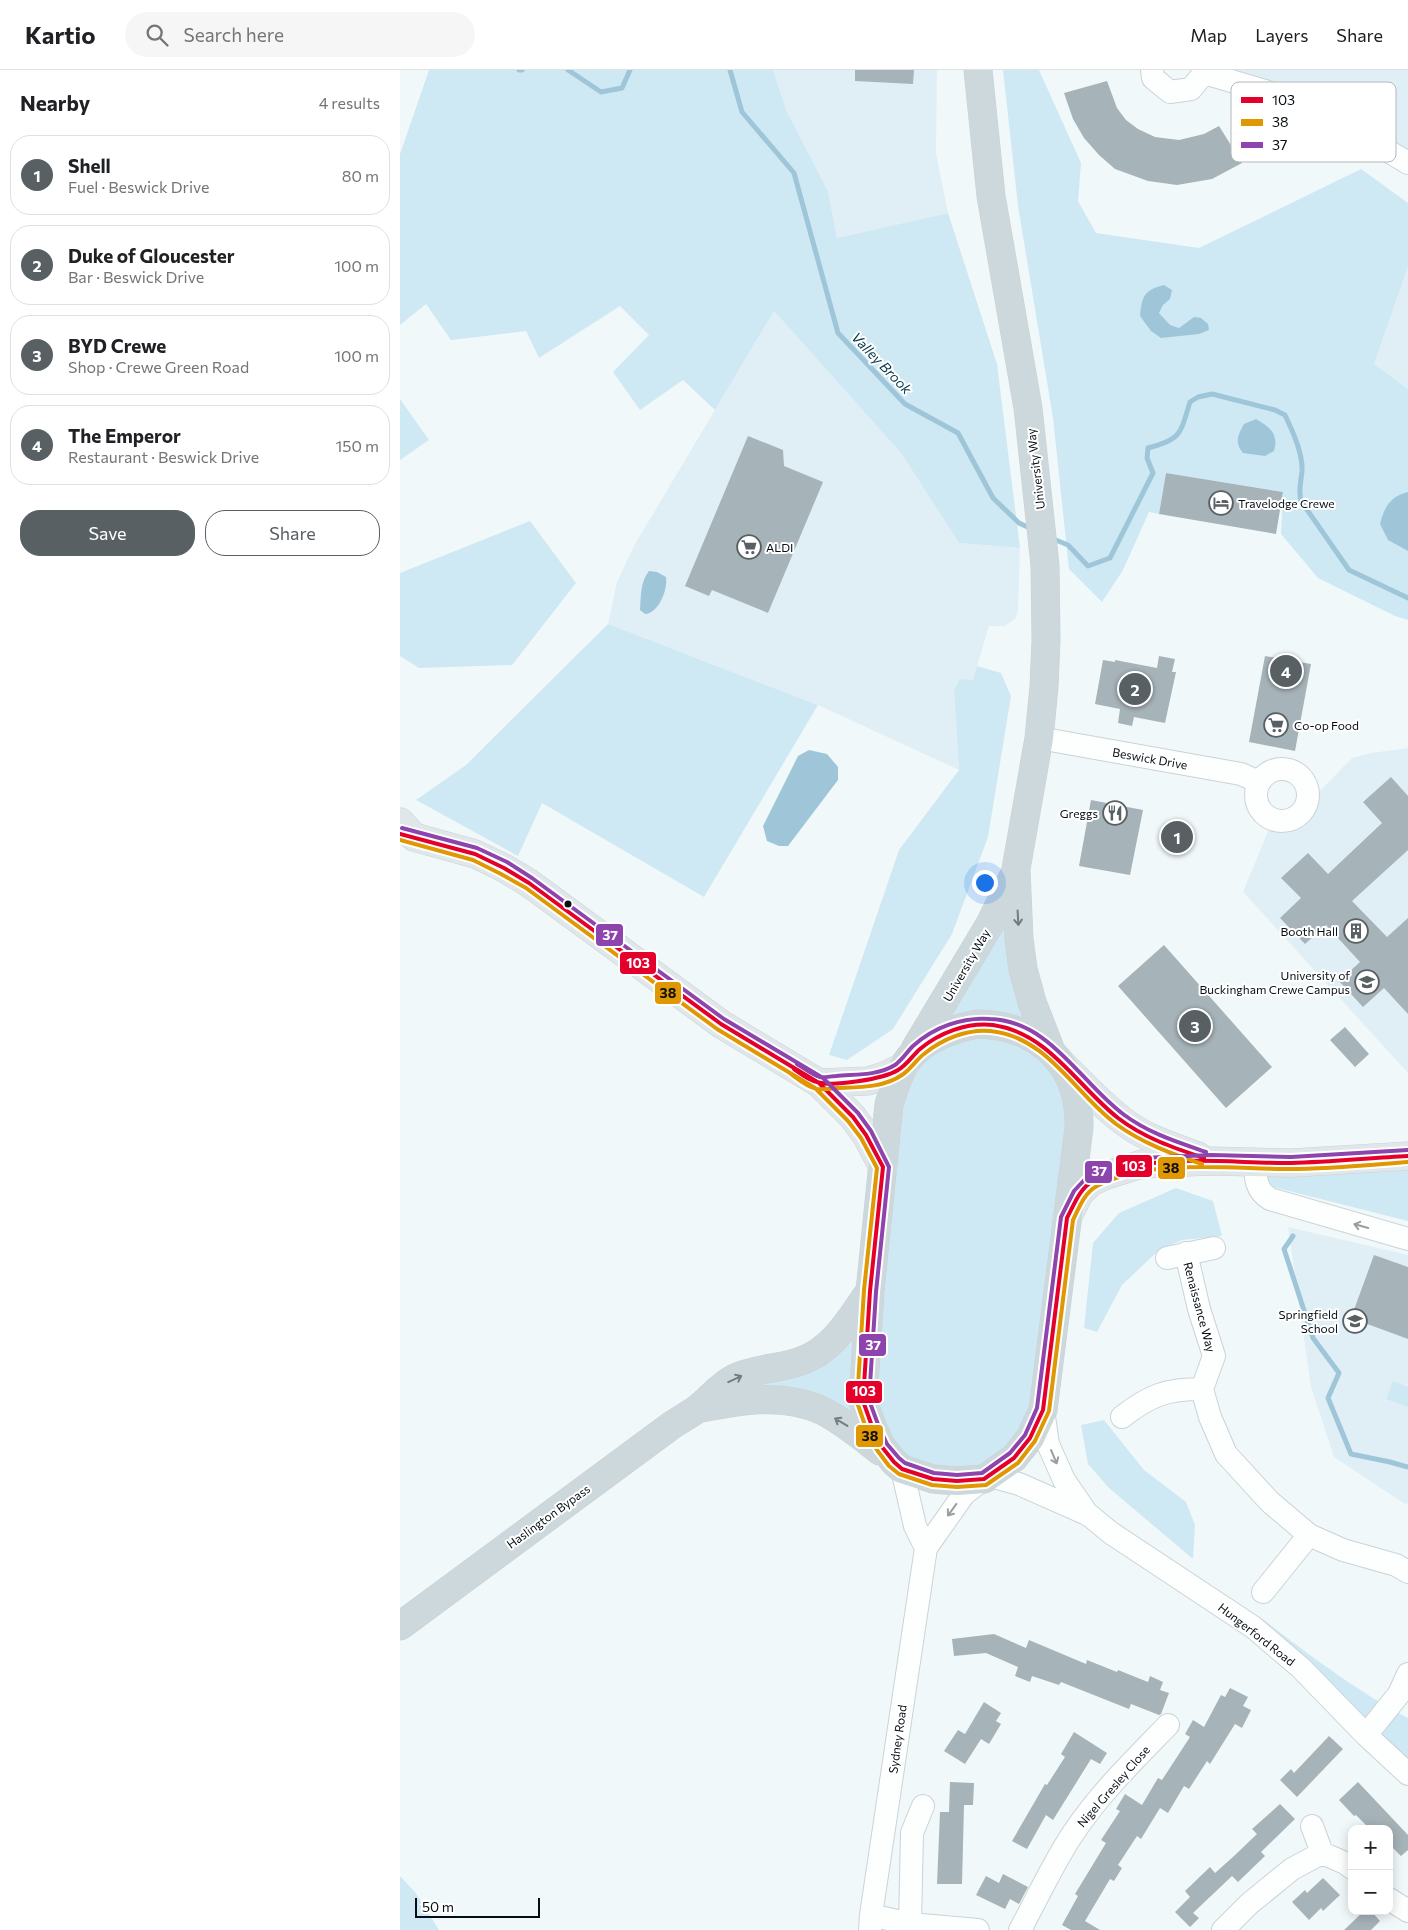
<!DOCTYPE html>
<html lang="en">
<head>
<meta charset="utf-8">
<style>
  body { margin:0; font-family:Commissioner,sans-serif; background:#f6f6f6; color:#202124 }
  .controls { position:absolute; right:15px; bottom:15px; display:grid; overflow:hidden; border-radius:10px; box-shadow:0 2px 12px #0003 }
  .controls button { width:45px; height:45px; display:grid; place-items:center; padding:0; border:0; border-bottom:1px solid #e0e0e0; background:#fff; color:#202124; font:25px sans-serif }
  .scale { position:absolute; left:15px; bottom:12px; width:125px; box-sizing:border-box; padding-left:5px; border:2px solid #050e13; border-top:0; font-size:14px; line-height:18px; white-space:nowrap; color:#050e13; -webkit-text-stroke:4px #fff; paint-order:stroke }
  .you { position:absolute; left:584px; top:812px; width:18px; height:18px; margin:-12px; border:4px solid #fff; border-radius:50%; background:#1a73e8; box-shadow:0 0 0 8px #1a73e833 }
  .badge { display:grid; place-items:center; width:32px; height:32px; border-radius:50%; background:#586064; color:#fff; font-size:16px; font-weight:700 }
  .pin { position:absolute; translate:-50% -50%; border:2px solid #fff; box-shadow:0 1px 5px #0006 }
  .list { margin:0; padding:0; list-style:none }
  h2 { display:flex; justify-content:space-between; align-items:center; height:65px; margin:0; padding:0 20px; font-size:21px }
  h2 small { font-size:16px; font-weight:400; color:#757577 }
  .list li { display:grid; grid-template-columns:32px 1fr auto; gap:15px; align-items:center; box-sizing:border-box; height:80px; margin:0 10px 10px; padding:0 10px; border:1px solid #e0e0e0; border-radius:20px }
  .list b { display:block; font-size:19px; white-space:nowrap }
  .list p { margin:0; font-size:16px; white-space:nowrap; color:#757577 }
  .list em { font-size:16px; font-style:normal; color:#757577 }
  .actions { display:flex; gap:10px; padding:15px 20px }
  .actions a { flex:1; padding:11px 0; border:1px solid #586064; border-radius:20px; text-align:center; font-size:18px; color:#586064 }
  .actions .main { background:#586064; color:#fff }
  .icon { flex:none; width:28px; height:28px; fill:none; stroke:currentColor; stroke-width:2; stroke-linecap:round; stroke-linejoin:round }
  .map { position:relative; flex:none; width:1008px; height:1860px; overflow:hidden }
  header { display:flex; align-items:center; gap:30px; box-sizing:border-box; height:70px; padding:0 25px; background:#fff; border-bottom:1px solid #e0e0e0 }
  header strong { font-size:24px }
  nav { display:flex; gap:28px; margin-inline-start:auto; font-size:18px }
  .search { width:350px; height:45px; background:#f6f6f6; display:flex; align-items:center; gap:12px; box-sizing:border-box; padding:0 18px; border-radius:28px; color:#757577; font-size:19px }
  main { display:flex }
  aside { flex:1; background:#fff }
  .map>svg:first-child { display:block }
  .built { fill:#e0eff6 }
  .green { fill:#cee9f4 }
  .water { fill:#9fc6d8 }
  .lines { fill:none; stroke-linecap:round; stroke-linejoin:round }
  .stream { stroke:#9fc6d8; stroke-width:5 }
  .building { fill:#a6b3b9 }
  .minor-casing { stroke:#cad3d6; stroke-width:24 }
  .major-casing { stroke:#cdd1d3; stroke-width:29 }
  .highway-casing { stroke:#cdd1d3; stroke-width:29 }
  .minor { stroke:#fdfefe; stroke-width:22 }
  .major { stroke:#dfe7ea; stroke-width:28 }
  .highway { stroke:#ccd8dc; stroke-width:28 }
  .bus-1-casing { stroke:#fff; stroke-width:8 }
  .bus-2-casing { stroke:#fff; stroke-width:8 }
  .bus-3-casing { stroke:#fff; stroke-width:8 }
  .bus-1 { stroke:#e4002b; stroke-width:4 }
  .bus-2 { stroke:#df9702; stroke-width:4 }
  .bus-3 { stroke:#8e44ad; stroke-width:4 }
  .oneway { stroke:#727d82 }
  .oneway2 { stroke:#9a9ea0 }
  .bus-dot { fill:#050e13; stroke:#fff; stroke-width:2 }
  .labels { text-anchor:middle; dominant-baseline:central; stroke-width:4; stroke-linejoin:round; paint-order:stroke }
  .street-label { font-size:12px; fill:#050e13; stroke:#fff }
  .poi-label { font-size:12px; fill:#050e13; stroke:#fff; text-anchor:end }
  .water-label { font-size:14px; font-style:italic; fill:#053748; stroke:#fff }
  .key { fill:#fff; stroke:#b4b7b8; stroke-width:1 }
  .key-label { font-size:14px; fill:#050e13 }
  .line-badge { stroke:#fff; stroke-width:2 }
  .badge-label { font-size:14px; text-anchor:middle; font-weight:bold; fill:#fff }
  .pale-badge-label { font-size:14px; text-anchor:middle; font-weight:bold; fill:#111 }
</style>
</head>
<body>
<header>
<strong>Kartio</strong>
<div class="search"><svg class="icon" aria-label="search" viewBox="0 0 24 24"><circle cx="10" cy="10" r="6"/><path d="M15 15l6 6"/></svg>Search here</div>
<nav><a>Map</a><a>Layers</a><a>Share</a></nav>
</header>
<main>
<aside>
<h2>Nearby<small>4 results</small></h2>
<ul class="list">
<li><span class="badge">1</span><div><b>Shell</b><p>Fuel · Beswick Drive</p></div><em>80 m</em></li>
<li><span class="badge">2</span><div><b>Duke of Gloucester</b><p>Bar · Beswick Drive</p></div><em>100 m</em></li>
<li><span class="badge">3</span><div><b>BYD Crewe</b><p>Shop · Crewe Green Road</p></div><em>100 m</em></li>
<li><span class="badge">4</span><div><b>The Emperor</b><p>Restaurant · Beswick Drive</p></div><em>150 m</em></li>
</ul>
<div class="actions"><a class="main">Save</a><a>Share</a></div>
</aside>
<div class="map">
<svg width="1008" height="1860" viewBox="0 0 1008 1860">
  <rect width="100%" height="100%" fill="#f1f8fa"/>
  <path class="built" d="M373 0H537L536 83 548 143 437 168 428 121 387 42Z
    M794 0H1008V93Z
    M1008 197V319L974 294Z
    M374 241 501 383 559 473 620 478 618 541 615 549 605 556H589L573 610 554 620 559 700 418 635 208 554 217 512 235 474Z
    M1008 678V1003L843 822 873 749 904 737 952 688 971 683Z
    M888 1157 1008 1185V1433L1005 1434 934 1387 911 1317Z"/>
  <path class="green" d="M29 0H373L387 42 428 121 437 168 548 143 597 294 620 478 559 473 501 383 374 241 315 340 283 310 240 340 213 302 249 265 220 236 139 288 126 261 51 270 26 234 0 255V84Z
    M603 0H639L681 93 678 131 696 163 799 178 961 99 1008 133V197L974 294 1008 319V550L995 546 918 508 881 464 883 422 766 403 759 444 749 442 723 500 702 532 669 499 653 348 618 136Z
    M0 329 29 370 0 390Z
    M130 451 176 513 112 595 19 598 0 586V503Z
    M208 554 418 635 304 827 142 733 118 786 16 730 66 695Z
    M577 596 601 603 611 626 588 767 552 864 493 959 447 990 429 985 499 780 559 700 554 620 560 609 573 610Z
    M616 804 619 869 671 1003 630 1368 557 1411 453 1359 317 1319 401 1291 470 1221 489 1034Z
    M1008 1095V1151L869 1116 867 1105Z
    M776 1118 813 1131 822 1166 782 1170 759 1180 722 1215 697 1262 684 1258 693 1173 719 1143Z
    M993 1311 1008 1317V1337L986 1329Z
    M704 1350 744 1400 786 1432 795 1455 793 1489 709 1418 688 1394 681 1355Z
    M860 1547C905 1582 958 1622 1008 1648V1704L853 1557Z
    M0 1806 15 1822 39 1860H0Z"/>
  <path class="water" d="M764 215 772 220 770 229 763 235 759 243 770 255 779 258 794 247 801 248 808 254 809 260 799 264 761 268 751 261 740 246C742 226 744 220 764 215Z
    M856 349C870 357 879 364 874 381L865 386 843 383C834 372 838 365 844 354Z
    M1008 422V481L988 470 980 454C984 438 990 426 1008 422Z
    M249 501 257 502 266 507C268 519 259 543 245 544L240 540C241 527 240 512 249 501Z
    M409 680 427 684 438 697V710L388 776H379L367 771 363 756 398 686Z"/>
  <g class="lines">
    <path class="stream" d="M119 0H122
      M168 0 201 22 222 18 230 0
      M330 0 342 42 394 103 438 263 505 334 558 363 593 428 619 453 632 459
      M651 468 668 475 688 496 710 488 753 403 747 388 748 378C782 369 780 364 790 332L798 327 812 324 875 340 885 345C892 360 903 383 902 401 901 412 898 420 901 431L949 500 1008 528
      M893 1166 884 1179 913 1268 939 1303 928 1328 951 1384 990 1392 1008 1397"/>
  </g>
  <path class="building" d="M455 0H514L513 14 455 11Z
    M707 11 717 38 726 50 738 59 755 67 779 70 804 64 819 56 842 93 812 109 777 115 748 111 715 99 699 85 684 68 673 49 664 23Z
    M348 366 383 380 384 396 423 412 368 543 312 520 309 526 285 516Z
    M766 403 883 422 876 464 759 444Z
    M759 586 775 589 772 602H776L765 653 734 647 732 656 718 653 720 639 695 634 703 590 715 592V590L757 598Z
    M865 586 911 594 895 681 849 672Z
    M991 707 1008 726V780L952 831 987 867 1008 848V944L984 918 963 937 939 911 960 892 926 855 905 874 880 848 901 828 881 808 908 783 928 804 982 753 963 732Z
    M691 730 743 740 730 805 679 796Z
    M764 875 872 997 826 1038 718 916Z
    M945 957 969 984 955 997 930 970Z
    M974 1185 1008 1197V1269L951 1248Z
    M594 1564 626 1578 629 1570 686 1594 687 1590 717 1602 718 1600 748 1612 750 1606 763 1612 760 1620 769 1623 761 1644 759 1645 731 1634 729 1639 661 1612 659 1615 632 1606 630 1612 615 1606 618 1597 586 1583 554 1586 552 1569Z
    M830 1618 848 1627 843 1636 851 1640 842 1658 835 1654 810 1694 807 1691 789 1719 784 1716 768 1743 760 1738 741 1769 737 1766 718 1795 722 1798 714 1811 710 1809 685 1851 700 1860H671L662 1855 678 1826 675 1824 706 1773 701 1770 720 1741 716 1739 725 1724 742 1735 758 1708 762 1710 790 1667 785 1664 793 1650 804 1657 821 1625 825 1627Z
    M584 1632 601 1643 596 1651 601 1654 589 1674 581 1669 565 1694 544 1681 558 1660 565 1664Z
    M674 1662 707 1683 700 1694 691 1689 653 1750 646 1745 627 1779 612 1771 645 1714 647 1715 665 1687 661 1684Z
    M929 1666 943 1679 897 1727 880 1710 891 1699 894 1703Z
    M550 1712 574 1713 573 1735H564L562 1814H537L540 1742H549Z
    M958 1712 1008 1765V1780L1001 1786 989 1774V1759H970L956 1745 954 1746 939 1730Z
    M880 1734 895 1749 861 1782 865 1786 838 1812 832 1806 793 1843 799 1848 790 1857 775 1842 790 1827 785 1821 810 1797 815 1803 834 1786 857 1764 852 1759Z
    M603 1804 628 1817 619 1834 610 1829 605 1839 576 1825 586 1806 599 1813Z
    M923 1808 940 1825 923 1841 921 1838 909 1850 892 1832 905 1820 907 1823Z
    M964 1841H971L980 1851 971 1860H944Z"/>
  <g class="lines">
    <g class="minor-casing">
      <path id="minor" d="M752 0 753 8 770 22 791 19 804 3V0
        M804 3 865 21 955 61 1008 93
        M639 668 841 704 859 712
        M856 725a26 26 0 1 1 52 0a26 26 0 1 1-52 0Z
        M855 1093C855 1107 856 1121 870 1129L1008 1169
        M786 1183 799 1239 814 1286 802 1319 810 1347 826 1384 870 1432 909 1465 943 1480 996 1495 1008 1502
        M767 1188 814 1178
        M643 1340 648 1374 664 1410 688 1445
        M722 1347C750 1325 767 1319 802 1319
        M502 1399 515 1456 526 1478
        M590 1406 619 1414 689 1445 711 1463 853 1557 901 1598 966 1665 1008 1704
        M863 1522 909 1465
        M966 1665 999 1624 1008 1604
        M912 1756 922 1783
        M989 1829 1008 1841
        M471 1845 510 1854 578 1860
        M510 1854 512 1763 523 1736
        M470 1860 471 1845 526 1478 564 1424 584 1409
        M620 1860C638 1827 653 1793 674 1762 700 1723 735 1689 768 1655
        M823 1860 849 1834 892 1799 922 1783 945 1793 952 1798"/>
    </g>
    <g class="major-casing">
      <path id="major" d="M0 752 14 767 75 784 104 798 129 813 321 954 419 1013 453 1047 466 1065 483 1097
        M662 994C683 1014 703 1037 727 1054 748 1069 773 1077 798 1086
        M419 1013 468 1011 484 1006 505 996
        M667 1148 679 1124 691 1112 704 1106 742 1094 811 1091 891 1093 1008 1086"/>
    </g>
    <g class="highway-casing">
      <path id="highway" d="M578 0 591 126 628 338 645 495 646 570 644 617 639 668 616 799 619 869 623 899 632 932 651 981
        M577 954C639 955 681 995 679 1058L643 1340 630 1368 614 1388 584 1409 557 1411 533 1409 502 1399 494 1392 482 1377 473 1359 463 1331 470 1221 489 1034C494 1019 499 1001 509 988 526 968 552 959 577 954Z
        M515 979 590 854 615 803
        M297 1339C338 1331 383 1322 423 1341 444 1352 462 1367 480 1381
        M0 1556 268 1358C277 1351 288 1346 297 1339 310 1329 319 1316 335 1308 355 1298 380 1299 401 1291 433 1280 451 1248 469 1222"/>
    </g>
    <use href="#minor" class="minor"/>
    <use href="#major" class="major"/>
    <use href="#highway" class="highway"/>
    <g class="bus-1-casing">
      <path id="bus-1" d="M0 764 75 784 104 798 129 813 321 954 419 1013 453 1047 466 1065 483 1097 470 1221 463 1331 473 1359 482 1377 494 1392 502 1399 533 1409 557 1411 584 1409 614 1388 630 1368 643 1340 667 1148C674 1135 679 1119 693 1111 746 1080 831 1094 891 1093 930 1092 969 1088 1008 1086
        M394 999C401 1004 408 1010 417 1012 432 1017 484 1009 498 1000 507 995 512 986 520 979 539 963 567 952 593 955 649 963 677 1016 718 1048 744 1068 774 1078 804 1088"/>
    </g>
    <g class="bus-2-casing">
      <path id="bus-2" d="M0 770 73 790 101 804 126 818 317 959 415 1018 448 1051 461 1068 477 1098 464 1220 457 1332 467 1361 477 1380 489 1396 499 1404 532 1415 557 1417 586 1415 618 1393 635 1371 649 1341 673 1150C679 1138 684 1123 697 1116 750 1088 830 1099 889 1099 929 1099 969 1095 1008 1092
        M391 1004C399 1010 407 1017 417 1019 424 1020 430 1019 436 1018 459 1017 483 1018 502 1005 511 999 516 990 524 984 542 969 567 959 590 961 647 966 675 1024 716 1054 742 1073 772 1084 802 1094"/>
    </g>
    <g class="bus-3-casing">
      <path id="bus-3" d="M2 758 77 778 107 792 132 808 324 949 423 1008 458 1043 471 1061 489 1097 476 1222 469 1330 479 1357 487 1374 499 1388 505 1393 534 1403 557 1405 582 1403 610 1383 625 1365 637 1338 661 1147 674 1121 687 1107 702 1100 741 1088 811 1085 891 1087 1008 1080
        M397 994C404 998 412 1005 420 1007 425 1008 431 1006 436 1006 455 1004 477 1006 495 995 502 990 507 982 513 976 534 957 562 947 590 949 650 951 680 1012 723 1044 748 1063 777 1072 806 1082"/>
    </g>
    <use href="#bus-1" class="bus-1"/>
    <use href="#bus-2" class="bus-2"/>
    <use href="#bus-3" class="bus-3"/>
  </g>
  <defs><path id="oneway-shaft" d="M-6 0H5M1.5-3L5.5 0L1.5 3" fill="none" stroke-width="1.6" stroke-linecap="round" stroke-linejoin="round" transform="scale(1.25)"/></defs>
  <g class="oneway">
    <use href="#oneway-shaft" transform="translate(618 848) rotate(87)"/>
    <use href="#oneway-shaft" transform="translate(335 1309) rotate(-25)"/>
    <use href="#oneway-shaft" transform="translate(441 1352) rotate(-149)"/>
  </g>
  <g class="oneway2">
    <use href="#oneway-shaft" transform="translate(961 1156) rotate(-164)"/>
    <use href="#oneway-shaft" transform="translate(654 1387) rotate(67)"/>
    <use href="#oneway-shaft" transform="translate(552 1440) rotate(126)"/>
  </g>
  <defs>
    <g id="hotel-ring" transform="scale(1.25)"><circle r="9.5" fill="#fff" stroke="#586064" stroke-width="1.5"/><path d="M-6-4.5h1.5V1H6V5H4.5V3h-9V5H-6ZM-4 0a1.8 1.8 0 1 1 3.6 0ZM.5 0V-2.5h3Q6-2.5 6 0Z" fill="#586064"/></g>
    <g id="supermarket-ring" transform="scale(1.25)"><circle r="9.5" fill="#fff" stroke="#586064" stroke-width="1.5"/><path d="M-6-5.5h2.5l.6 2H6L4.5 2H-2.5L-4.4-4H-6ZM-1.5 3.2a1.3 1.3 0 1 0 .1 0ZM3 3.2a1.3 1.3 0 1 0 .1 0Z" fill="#586064"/></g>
    <g id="restaurant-ring" transform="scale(1.25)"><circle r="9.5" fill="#fff" stroke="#586064" stroke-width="1.5"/><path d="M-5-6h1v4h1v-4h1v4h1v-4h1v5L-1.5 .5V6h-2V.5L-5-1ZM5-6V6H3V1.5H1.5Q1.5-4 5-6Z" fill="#586064"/></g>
    <g id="building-ring" transform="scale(1.25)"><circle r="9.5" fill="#fff" stroke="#586064" stroke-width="1.5"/><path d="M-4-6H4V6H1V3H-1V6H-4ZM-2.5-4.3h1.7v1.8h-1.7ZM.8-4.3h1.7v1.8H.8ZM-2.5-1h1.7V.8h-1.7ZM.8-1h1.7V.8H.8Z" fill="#586064"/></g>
    <g id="university-ring" transform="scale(1.25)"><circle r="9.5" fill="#fff" stroke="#586064" stroke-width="1.5"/><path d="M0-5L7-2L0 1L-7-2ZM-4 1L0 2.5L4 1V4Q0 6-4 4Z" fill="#586064"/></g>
    <g id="school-ring" transform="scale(1.25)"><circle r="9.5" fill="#fff" stroke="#586064" stroke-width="1.5"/><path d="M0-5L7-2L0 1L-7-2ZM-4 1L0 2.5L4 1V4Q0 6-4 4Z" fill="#586064"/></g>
  </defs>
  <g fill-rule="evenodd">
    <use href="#hotel-ring" x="821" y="433"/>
    <use href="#supermarket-ring" x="349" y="477"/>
    <use href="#supermarket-ring" x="876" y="655"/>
    <use href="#restaurant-ring" x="715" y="743"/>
    <use href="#building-ring" x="956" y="861"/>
    <use href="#university-ring" x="967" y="912"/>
    <use href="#school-ring" x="955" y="1251"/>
  </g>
  <circle class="bus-dot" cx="168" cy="834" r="4.5"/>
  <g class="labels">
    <g class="street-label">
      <text transform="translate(635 399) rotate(-97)">University Way</text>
      <text transform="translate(750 688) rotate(10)">Beswick Drive</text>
      <text transform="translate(566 895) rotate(-60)">University Way</text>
      <text transform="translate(800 1237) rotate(75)">Renaissance Way</text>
      <text transform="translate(148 1446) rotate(-36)">Haslington Bypass</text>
      <text transform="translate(857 1564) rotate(38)">Hungerford Road</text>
      <text transform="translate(497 1669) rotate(-82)">Sydney Road</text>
      <text transform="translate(713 1716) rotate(-49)">Nigel Gresley Close</text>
    </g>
    <g class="poi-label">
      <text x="838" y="433" text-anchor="start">Travelodge Crewe</text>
      <text x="366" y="477" text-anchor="start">ALDI</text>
      <text x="894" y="655" text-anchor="start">Co-op Food</text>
      <text x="698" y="743">Greggs</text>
      <text x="938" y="861">Booth Hall</text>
      <text x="950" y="905">University of<tspan x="950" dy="14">Buckingham Crewe Campus</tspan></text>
      <text x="938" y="1244">Springfield<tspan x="938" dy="14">School</tspan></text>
    </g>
    <g class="water-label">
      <text transform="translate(482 293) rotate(46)">Valley Brook</text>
    </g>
  </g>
  <rect x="831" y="12" width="165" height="80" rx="8" class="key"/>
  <rect x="841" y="27" width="22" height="6" fill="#e4002b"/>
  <rect x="841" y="49" width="22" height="7" fill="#df9702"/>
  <rect x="841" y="72" width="22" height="6" fill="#8e44ad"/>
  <g class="key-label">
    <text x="872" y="35">103</text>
    <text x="872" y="57">38</text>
    <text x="872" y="80">37</text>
  </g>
  <g class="line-badge">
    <rect x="195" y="853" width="29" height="24" rx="5" fill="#8e44ad"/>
    <rect x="219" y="881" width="38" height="24" rx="5" fill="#e4002b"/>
    <rect x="254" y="911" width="28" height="24" rx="5" fill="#df9702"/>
    <rect x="715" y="1084" width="38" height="24" rx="5" fill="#e4002b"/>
    <rect x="757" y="1086" width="29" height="24" rx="5" fill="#df9702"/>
    <rect x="684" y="1090" width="29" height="24" rx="5" fill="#8e44ad"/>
    <rect x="458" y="1263" width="29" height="24" rx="5" fill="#8e44ad"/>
    <rect x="445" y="1310" width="38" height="24" rx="5" fill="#e4002b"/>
    <rect x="455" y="1354" width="29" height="24" rx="5" fill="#df9702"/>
  </g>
  <g class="badge-label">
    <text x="210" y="870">37</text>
    <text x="238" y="898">103</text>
    <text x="734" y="1101">103</text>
    <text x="699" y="1106">37</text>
    <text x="473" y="1280">37</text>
    <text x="464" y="1326">103</text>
  </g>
  <g class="pale-badge-label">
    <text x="268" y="928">38</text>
    <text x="771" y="1103">38</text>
    <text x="470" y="1371">38</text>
  </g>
</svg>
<div class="controls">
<button>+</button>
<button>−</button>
</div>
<div class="scale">50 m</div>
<div class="you"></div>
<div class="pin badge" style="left:777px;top:767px">1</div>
<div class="pin badge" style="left:735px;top:619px">2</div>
<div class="pin badge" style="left:795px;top:956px">3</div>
<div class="pin badge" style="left:886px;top:601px">4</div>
</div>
</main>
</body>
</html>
